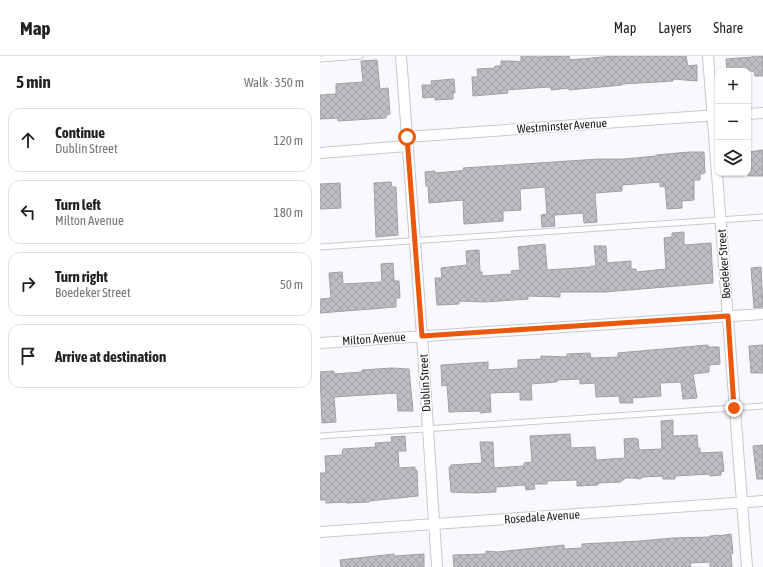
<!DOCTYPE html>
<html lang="en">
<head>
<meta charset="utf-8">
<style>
  body { margin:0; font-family:"Asap Condensed",sans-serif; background:#f2f2f2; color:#222 }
  .controls { position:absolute; right:12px; top:12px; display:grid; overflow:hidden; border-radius:8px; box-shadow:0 1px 3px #0004 }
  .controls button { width:36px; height:36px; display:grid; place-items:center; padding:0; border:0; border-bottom:1px solid #e0e0e0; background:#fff; color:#222; font:20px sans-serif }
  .stop { position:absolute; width:12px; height:12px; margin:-9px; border:3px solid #ea580c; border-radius:50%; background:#fff }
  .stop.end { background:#ea580c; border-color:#fff; box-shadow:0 1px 4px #0008 }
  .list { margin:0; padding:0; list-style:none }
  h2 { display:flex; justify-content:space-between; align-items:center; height:52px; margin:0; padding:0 16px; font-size:17px }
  h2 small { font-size:13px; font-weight:400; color:#767676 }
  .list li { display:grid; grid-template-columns:26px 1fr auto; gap:12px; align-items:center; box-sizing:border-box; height:64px; margin:0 8px 8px; padding:0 8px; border:1px solid #e0e0e0; border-radius:12px }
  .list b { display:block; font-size:15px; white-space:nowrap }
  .list p { margin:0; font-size:13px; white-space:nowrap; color:#767676 }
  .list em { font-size:13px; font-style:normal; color:#767676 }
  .icon { flex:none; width:22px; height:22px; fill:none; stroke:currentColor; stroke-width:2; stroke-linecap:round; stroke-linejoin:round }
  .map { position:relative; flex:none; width:443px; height:511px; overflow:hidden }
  header { display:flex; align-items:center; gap:24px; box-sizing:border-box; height:56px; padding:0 20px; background:#fff; border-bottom:1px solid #e0e0e0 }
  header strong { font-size:19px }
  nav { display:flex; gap:22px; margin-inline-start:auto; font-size:14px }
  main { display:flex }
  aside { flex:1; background:#fff }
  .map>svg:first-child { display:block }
  .building { fill:url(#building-cross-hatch); stroke:#9fa0a4 }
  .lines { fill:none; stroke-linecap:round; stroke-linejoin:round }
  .service-casing { stroke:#c8c9cd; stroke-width:7 }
  .minor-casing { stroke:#c8c9cd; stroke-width:12 }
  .service { stroke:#fff; stroke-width:5 }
  .minor { stroke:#fff; stroke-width:10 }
  .route { stroke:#ea580c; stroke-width:5 }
  .labels { text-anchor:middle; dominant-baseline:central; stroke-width:3; stroke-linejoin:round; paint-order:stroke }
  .street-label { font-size:12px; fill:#222224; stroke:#fff }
</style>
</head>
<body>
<header>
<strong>Map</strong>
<nav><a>Map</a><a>Layers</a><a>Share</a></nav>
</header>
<main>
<aside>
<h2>5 min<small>Walk · 350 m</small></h2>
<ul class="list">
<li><svg class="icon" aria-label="ahead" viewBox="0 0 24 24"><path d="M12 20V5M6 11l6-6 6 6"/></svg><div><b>Continue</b><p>Dublin Street</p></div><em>120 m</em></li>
<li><svg class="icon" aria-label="left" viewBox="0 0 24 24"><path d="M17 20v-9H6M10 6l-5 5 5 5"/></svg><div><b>Turn left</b><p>Milton Avenue</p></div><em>180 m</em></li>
<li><svg class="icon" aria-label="right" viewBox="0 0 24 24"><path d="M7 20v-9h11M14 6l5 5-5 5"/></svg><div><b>Turn right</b><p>Boedeker Street</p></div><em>50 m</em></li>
<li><svg class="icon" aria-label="arrive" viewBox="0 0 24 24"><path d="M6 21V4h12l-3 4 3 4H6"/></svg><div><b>Arrive at destination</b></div></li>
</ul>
</aside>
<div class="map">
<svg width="443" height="511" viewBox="0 0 443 511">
  <defs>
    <pattern id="building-cross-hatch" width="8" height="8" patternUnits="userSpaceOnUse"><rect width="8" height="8" fill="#bdbdc2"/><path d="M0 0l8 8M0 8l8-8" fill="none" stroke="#a2a2a7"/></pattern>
  </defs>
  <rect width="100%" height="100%" fill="#f8f9fe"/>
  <path class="building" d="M201 0H214L215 1 249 0 250 4 295 0H366L368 10 377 9V25L353 23V25L302 28V29L249 34V32L231 34V31H229L187 34 188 37 153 40 152 21H158L157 13 175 12V10H181V5H191L201 6Z
    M433 0H443V20H435L434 15H407L406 3 433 1Z
    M57 4 60 33 68 32 70 58 66 59V62L18 65V62L0 63V39L16 38V28L43 26 41 5Z
    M134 23 135 37H133V43L115 44V41L103 42 102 29H112L111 25Z
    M443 94V120H428V96Z
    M369 96H384L385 117 380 118V124H374V144L362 145V152L347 153 345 130 340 131V126L302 129V135L275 137 277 166 264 167 263 157 234 159 235 170 222 171 221 159 227 158 225 131 200 133 201 154 183 155V165L144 168 143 144 109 147 108 130H106L105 116 115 115V117L139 115 144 114 143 112 279 103H304L336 100V99Z
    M71 126 72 131H76L78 179 56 181 54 127Z
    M20 127 21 152 0 153V128Z
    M364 176V189L391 187 393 227 285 236H240V241L208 240V243L164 246 139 245V248L117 249 115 222H122L121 212 147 209 146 195 159 194 160 216H162V220L192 218 191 215 200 214 198 191 225 188 227 214 271 211V210H276L274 190H286L287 207 311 205V213H316V216L346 213 344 182 352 181V177Z
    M73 207 74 225H79L80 242H76V251L0 257V243L11 242 9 217 22 216 23 228 62 226 61 208Z
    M441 211 443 251 434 252 431 212Z
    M388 289V291H399L400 308 389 309V316L373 318 377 342 363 343 361 326 340 327 341 340 312 342 313 347H300L299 340 276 341 275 327 260 328V323L237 324V326L211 328 212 344H200V336L170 337 171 356 160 357V355L129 356 127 329 122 330 121 309 168 306V314L198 312V304L221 303V300L247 301V298L270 297 271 302 298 301V297Z
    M443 289V317H431L429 290Z
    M72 312 89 313 93 355H78L77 337 14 341 16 366 2 367 0 316 14 315V318L42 316V314Z
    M353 364V380L377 379 378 392H380V397L402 396 404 415 401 416V419L390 420V418L355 420V423H343V420L323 421 320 423 315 422H304V424H301V426L278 427V429L257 430V424L227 425V428H214L215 433 206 434 205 429 176 431V436L154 437 131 436 129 411H131V409L162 407 160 386H173L174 412 204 410V407L212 406 210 380 250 378 251 392 275 391 276 404 305 402 304 383 316 382V383H318L319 394 342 393 341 365Z
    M85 380 86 395H78L79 412 95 411V414H97L98 440 49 445V446L26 447V446L6 447V444H0V417H6L5 400 22 399 23 393 56 391 55 387 72 386 71 381Z
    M443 389V423H437L433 390Z
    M411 478 413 497 411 498 412 511H390V506L370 507 371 511H134L133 499 166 498V495L177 496 244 489V493L262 492V488L320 485 353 482 390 481V480L399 479V480Z
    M74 498 75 500 104 498V511H21L20 504Z"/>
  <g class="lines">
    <g class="service-casing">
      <path id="service" d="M0 3 40 0
        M0 191 443 161
        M0 380 443 350"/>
    </g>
    <g class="minor-casing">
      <path id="minor" d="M81 0 102 280 117 511
        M388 0 427 511
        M428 58 443 57
        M87 81 398 59
        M0 97 87 90
        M0 287 443 258
        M0 476 443 445"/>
    </g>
    <use href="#service" class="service"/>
    <use href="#minor" class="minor"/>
  </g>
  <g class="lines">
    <path class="route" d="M87 81 102 280 408 260 414 352"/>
  </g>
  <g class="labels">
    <g class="street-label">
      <text transform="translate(242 70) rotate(-4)">Westminster Avenue</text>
      <text transform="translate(404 208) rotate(-94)">Boedeker Street</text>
      <text transform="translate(54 283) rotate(-4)">Milton Avenue</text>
      <text transform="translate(105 327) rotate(-93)">Dublin Street</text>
      <text transform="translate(222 461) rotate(-4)">Rosedale Avenue</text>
    </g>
  </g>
</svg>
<div class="controls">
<button>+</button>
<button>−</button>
<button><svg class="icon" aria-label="layers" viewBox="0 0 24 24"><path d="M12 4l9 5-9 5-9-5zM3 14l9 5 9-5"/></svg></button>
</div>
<div class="stop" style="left:87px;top:81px"></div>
<div class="stop end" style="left:414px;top:352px"></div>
</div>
</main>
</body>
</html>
